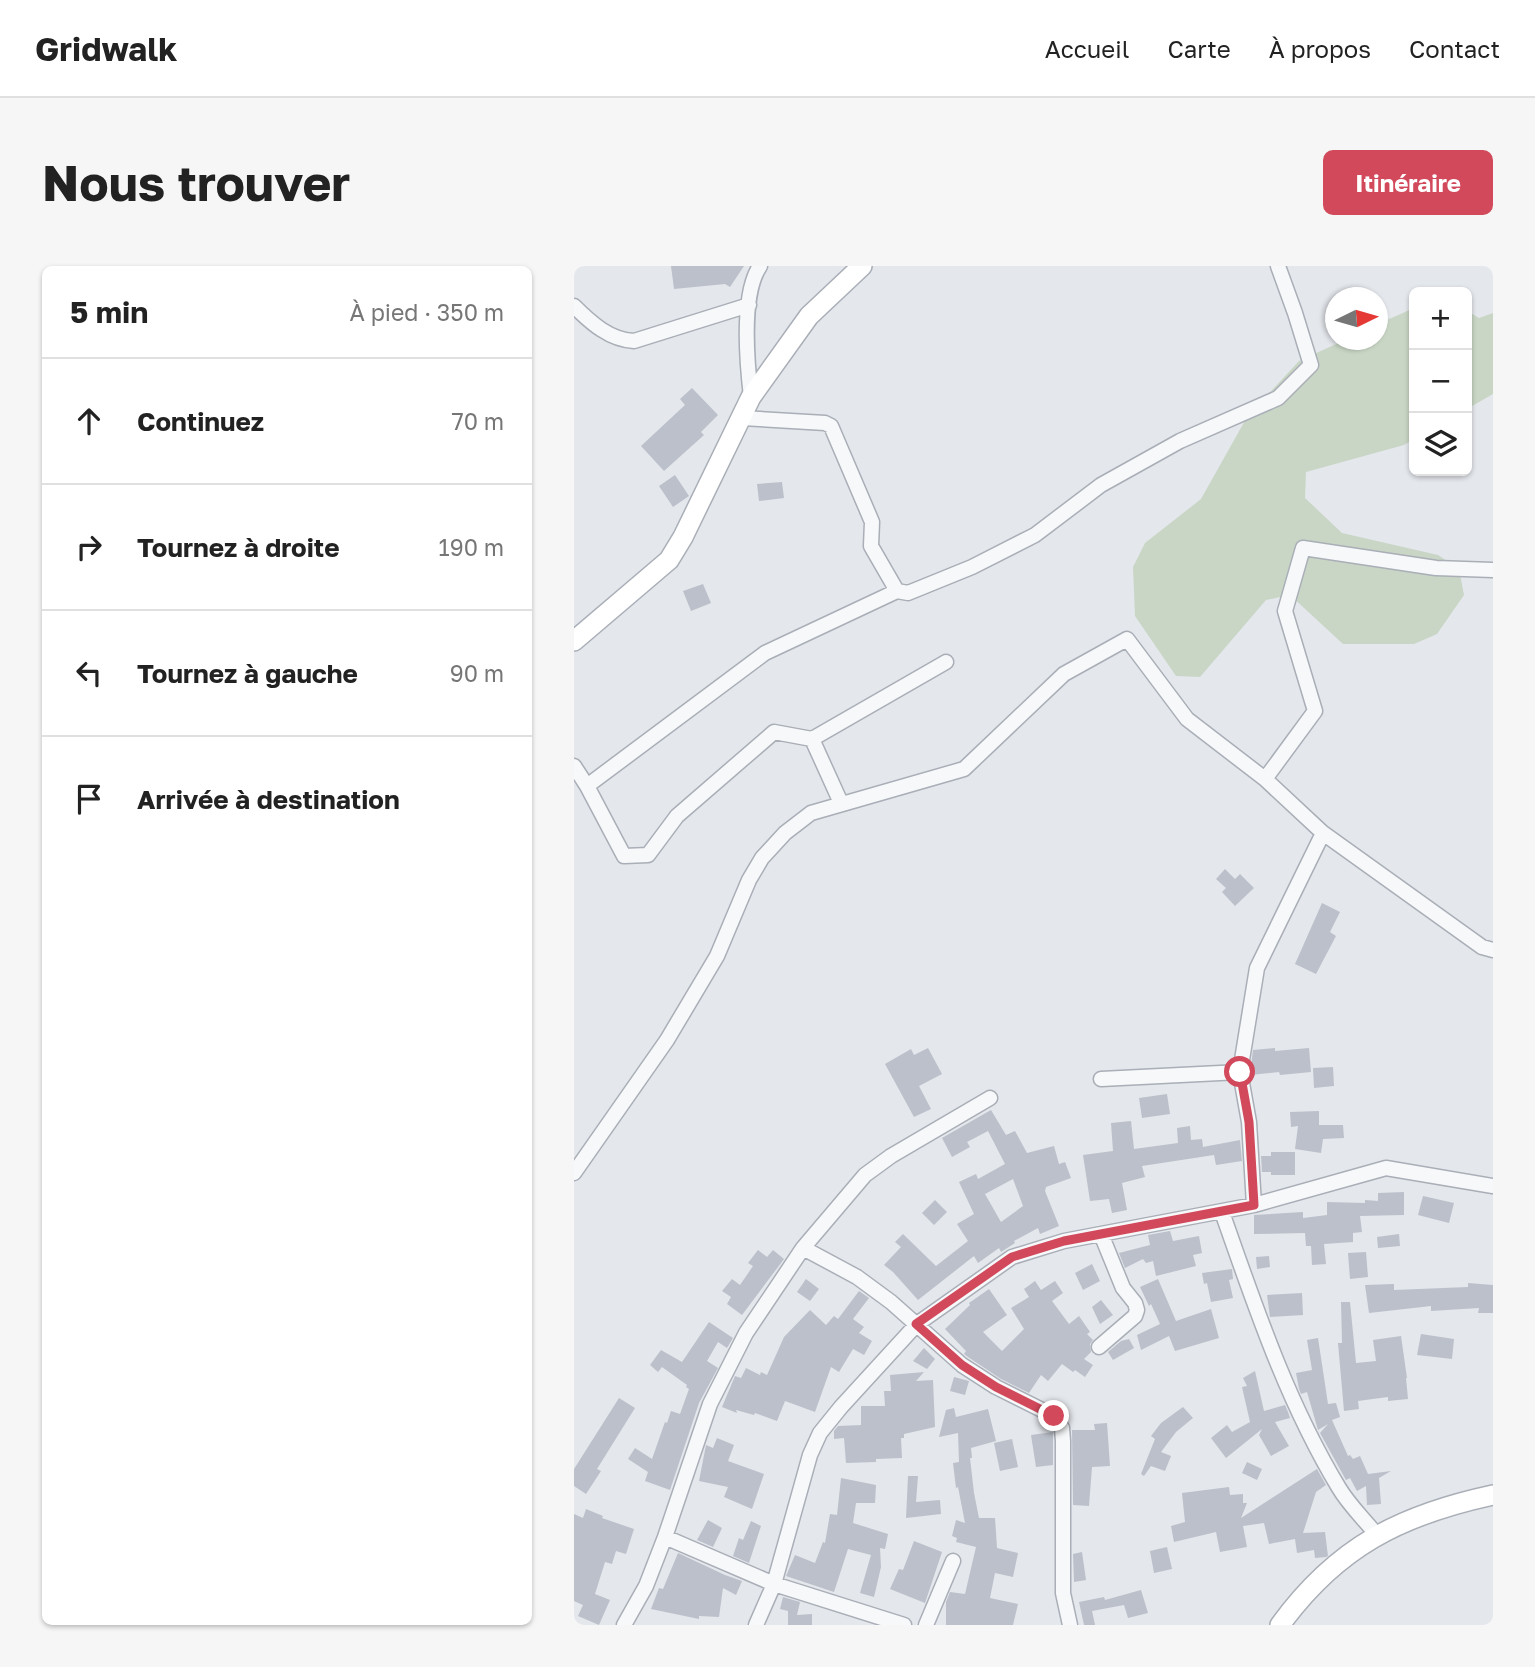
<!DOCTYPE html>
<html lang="fr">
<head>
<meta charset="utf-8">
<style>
  body { margin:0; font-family:"Golos Text",sans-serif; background:#f6f6f6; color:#222 }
  .controls { position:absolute; right:21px; top:21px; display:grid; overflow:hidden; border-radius:10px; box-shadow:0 2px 5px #0004 }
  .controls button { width:63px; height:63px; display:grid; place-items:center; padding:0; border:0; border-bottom:2px solid #e0e0e0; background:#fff; color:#222; font:35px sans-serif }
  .compass { position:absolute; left:751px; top:21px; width:63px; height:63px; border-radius:50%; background:#fff; box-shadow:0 2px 5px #0004; rotate:85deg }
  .stop { position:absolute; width:21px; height:21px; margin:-16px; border:5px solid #d1495b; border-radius:50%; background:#fff }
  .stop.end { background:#d1495b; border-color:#fff; box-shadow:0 2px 7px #0008 }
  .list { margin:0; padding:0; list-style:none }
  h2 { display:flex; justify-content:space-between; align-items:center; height:91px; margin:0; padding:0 28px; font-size:30px }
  h2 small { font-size:23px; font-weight:400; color:#767676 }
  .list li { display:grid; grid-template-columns:46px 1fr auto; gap:21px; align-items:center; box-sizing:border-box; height:126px; padding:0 28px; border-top:2px solid #e0e0e0 }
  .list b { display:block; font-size:26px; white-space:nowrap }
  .list em { font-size:23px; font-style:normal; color:#767676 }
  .icon { flex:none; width:38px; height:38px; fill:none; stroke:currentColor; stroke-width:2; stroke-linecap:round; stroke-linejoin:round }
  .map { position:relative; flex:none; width:919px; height:1359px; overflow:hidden; border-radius:10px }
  header { display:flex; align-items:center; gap:42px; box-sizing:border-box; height:98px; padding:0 35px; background:#fff; border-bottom:2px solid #e0e0e0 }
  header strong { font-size:33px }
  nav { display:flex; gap:38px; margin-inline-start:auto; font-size:24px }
  .intro { display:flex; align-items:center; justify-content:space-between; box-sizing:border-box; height:168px; padding:0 42px }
  h1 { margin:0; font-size:49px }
  .button { padding:18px 32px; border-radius:10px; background:#d1495b; color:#fff; font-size:24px; font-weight:700 }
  main { display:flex; gap:42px; padding:0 42px }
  aside { flex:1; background:#fff; border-radius:10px; box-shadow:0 2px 5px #0004 }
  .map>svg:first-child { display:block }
  .green { fill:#c9d6c5 }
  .building { fill:#bbc0ca; fill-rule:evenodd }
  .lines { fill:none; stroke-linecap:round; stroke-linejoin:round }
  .street-casing { stroke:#a9aeb7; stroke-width:17 }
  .secondary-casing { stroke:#a9aeb7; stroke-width:22 }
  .street { stroke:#f7f8fa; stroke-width:14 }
  .secondary { stroke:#fff; stroke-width:19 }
  .route { stroke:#d1495b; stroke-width:9 }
</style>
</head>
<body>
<header>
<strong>Gridwalk</strong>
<nav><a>Accueil</a><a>Carte</a><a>À propos</a><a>Contact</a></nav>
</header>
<div class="intro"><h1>Nous trouver</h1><a class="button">Itinéraire</a></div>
<main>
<aside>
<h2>5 min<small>À pied · 350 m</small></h2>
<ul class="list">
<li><svg class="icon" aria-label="ahead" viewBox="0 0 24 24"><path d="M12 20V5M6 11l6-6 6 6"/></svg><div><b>Continuez</b></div><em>70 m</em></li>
<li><svg class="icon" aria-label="right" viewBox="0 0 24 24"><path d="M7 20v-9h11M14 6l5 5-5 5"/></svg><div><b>Tournez à droite</b></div><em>190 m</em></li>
<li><svg class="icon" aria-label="left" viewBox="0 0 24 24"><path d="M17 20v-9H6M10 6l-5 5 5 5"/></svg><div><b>Tournez à gauche</b></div><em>90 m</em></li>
<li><svg class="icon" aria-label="arrive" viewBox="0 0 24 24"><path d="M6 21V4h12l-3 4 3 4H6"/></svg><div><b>Arrivée à destination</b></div></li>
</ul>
</aside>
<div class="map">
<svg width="919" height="1359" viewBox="0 0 919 1359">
  <rect width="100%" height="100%" fill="#e4e7ec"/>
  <path class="green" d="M840 42V173L830 179 732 206 731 232 768 267 864 289 885 303 890 329 863 368 840 378H769L716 329 692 334 626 411 602 410 561 350 559 301 571 277 627 233 673 151 725 95 771 74H804V58Z
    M893 45 905 52 919 47V128L893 143Z"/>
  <path class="building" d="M97 0H170L156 21 151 18 100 23Z
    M118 122 144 149 127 166 130 169 90 205 67 180 111 139 106 133Z
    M101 209 115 230 99 241 85 220Z
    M208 216 210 232 185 235 183 218Z
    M129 318 137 337 117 345 109 325Z
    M651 603 661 613 666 608 680 622 661 640 648 626 652 622 642 613Z
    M748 637 766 646 756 666 762 670 742 708 721 698Z
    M354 782 368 808 345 820 357 843 340 851 311 798 337 783 340 789Z
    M701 782V785L735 782 737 806 706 809 705 806 676 809 679 784Z
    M759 801 760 820 740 822 739 802Z
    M593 828 596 848 568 852 565 832Z
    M417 844 432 869 441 865 453 887 480 880 485 898 491 896 497 912 472 921 471 925 485 960 466 968 464 962 440 975 441 977 427 986 425 982 404 997 400 990 344 1034 319 1006 310 999 327 981 321 976 329 968 362 1000 394 975 383 958 400 948 385 916 402 908 404 913 431 898 414 865 393 876 396 881 378 891 368 872ZM439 913 449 940 427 956 411 928Z
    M745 845V859H769L770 872 749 873 747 887 721 883 724 860 717 861 716 846Z
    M557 855 560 883 604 877 603 862 616 860 617 874 628 873 629 881 666 874 668 895 642 899 640 889 568 900 571 911 548 917 553 944 538 947 535 933 516 935 509 889 539 885 537 857Z
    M697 886H721V909H697V906H688L687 890H697Z
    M830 926V949L786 950 788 966 779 967V976L750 978 752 998 738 999 737 980H732L731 967 680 968V949L729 946V952L753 949V936L791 937V934L804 935V927Z
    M849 930 880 937 875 957 844 949Z
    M361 934 373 946 360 959 348 947Z
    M596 965 599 975 625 970 628 987 619 989 622 1000 582 1010 579 995 572 997 569 993 551 1002 545 987 576 979 574 969Z
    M825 968 826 980 804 982 803 971Z
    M184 984 193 991 199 984 210 993 168 1049 153 1038 157 1031 148 1025 158 1013 166 1019 179 1000 174 997Z
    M792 986 794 1011 776 1013 774 987Z
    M695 990 696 1001 683 1003 682 991Z
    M518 998 526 1015 509 1024 501 1007Z
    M658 1003 659 1013 655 1014 659 1032 637 1036 633 1017 630 1018 628 1007Z
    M232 1013 245 1023 236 1035 223 1026Z
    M584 1013 602 1055 637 1043 645 1072 601 1085 595 1070 567 1084 563 1069 586 1058 577 1038 575 1040 566 1021Z
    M461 1015 467 1024 481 1015 489 1027 478 1035 495 1058 505 1050 516 1066 513 1068 519 1074 516 1078 517 1086 510 1093 519 1099 511 1111 501 1104 499 1106 488 1098 474 1115 467 1109 455 1127 427 1113 394 1091 390 1088 392 1085 371 1063 396 1039 395 1037 415 1023 433 1049 409 1066 428 1085 450 1063 437 1042 455 1031 450 1023Z
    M894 1017 919 1019V1047H904L905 1042 857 1045V1040L795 1047 791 1019 820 1018V1024L894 1021Z
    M285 1025 295 1032 279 1053 290 1061 285 1067 298 1075 290 1089 279 1083 265 1106 257 1101 241 1146 211 1135 203 1155 181 1147 180 1149 162 1144 163 1147 148 1141 161 1110 167 1112 172 1102 186 1109 187 1106 193 1109 210 1071 236 1044 252 1059 260 1050 264 1053Z
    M728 1027 729 1049 696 1051 693 1029Z
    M527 1034 539 1049 526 1058 518 1041Z
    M767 1036H776L782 1097 802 1095 799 1074 827 1070 833 1112H832L834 1133 814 1135V1131L784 1135 785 1143 770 1145 764 1077H768Z
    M135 1056 159 1072 153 1082 144 1076 133 1095 144 1102 125 1137 96 1224 71 1215 74 1206 54 1193 61 1182 78 1193 91 1156 93 1157 97 1145 106 1148 115 1123 112 1121 113 1119 88 1101 84 1106 76 1099 87 1084 108 1096Z
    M847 1068 880 1073 878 1093 843 1089Z
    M744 1072 754 1138 762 1137 766 1151 758 1154 774 1190 776 1189 779 1193 786 1190 794 1208 817 1205 805 1212 807 1238 793 1239 792 1220 783 1225 776 1212 772 1214 746 1167 754 1158 744 1164 733 1126 727 1128 725 1123 722 1107 738 1104 733 1074Z
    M555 1073 560 1082 539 1094 534 1086 547 1075Z
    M350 1082 361 1093 353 1103 339 1095Z
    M681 1105 690 1145 711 1139 714 1146 716 1152 701 1156 715 1180 697 1190 685 1169 688 1163 652 1192 637 1172 653 1159 658 1166 676 1156 668 1121 673 1120 669 1112Z
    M350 1106 342 1115 359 1114 361 1161 330 1168V1172H327L328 1192 302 1193V1196L272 1197 270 1172 260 1173V1165L264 1160 287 1159V1140H311L310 1125H317L316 1109Z
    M380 1111 395 1115 391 1129 376 1125Z
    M45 1132 61 1142 23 1203 27 1205 12 1228 0 1220V1203Z
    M609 1141 619 1152 602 1166 587 1186 597 1190 591 1205 577 1200 570 1210 567 1208 581 1173 577 1170 587 1157Z
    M380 1142 382 1151 414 1143 422 1175 397 1182 398 1192H396L400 1227 405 1252H421L423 1282 444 1287 439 1311 421 1307 416 1332 444 1338 439 1359H372V1336L376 1326 391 1328 402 1281 382 1276 383 1272 378 1270 382 1254 391 1257 384 1221 382 1222 379 1197 385 1196 384 1167 365 1171 372 1144Z
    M533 1157 536 1200 518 1201 515 1240 499 1239 498 1164H521L520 1158Z
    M479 1166V1199L462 1201 457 1169Z
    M143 1172 160 1179 154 1195 190 1208 178 1243 150 1231 154 1221 125 1215 132 1179 139 1182Z
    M438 1173 444 1201 426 1205 420 1177Z
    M673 1196 688 1203 683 1214 668 1207Z
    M743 1203 752 1219 742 1226 729 1267 751 1266 754 1290 752 1291 741 1292 740 1284 723 1287 721 1273 695 1278 690 1257 669 1260 673 1281 646 1286 642 1266 600 1276 597 1260 611 1256 608 1227 655 1221 656 1229 669 1228V1237H673L667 1252Z
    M334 1210H344L342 1236 366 1234 367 1248 332 1252Z
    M267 1212 302 1219 301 1237H282L279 1257 314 1268 311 1283 306 1282 307 1301 300 1331 286 1327 297 1289 274 1283 260 1326 212 1310 221 1289 241 1297 249 1276 251 1277 256 1248 263 1249Z
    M12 1243 29 1250 28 1252 60 1263 52 1288 42 1285 38 1298 31 1296 21 1328 36 1334 25 1359 4 1350 9 1339 0 1335V1248L9 1252Z
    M134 1254 148 1262 139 1281 123 1274Z
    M177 1255 187 1260 175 1297 159 1290 165 1272 169 1274Z
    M340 1275 368 1286 351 1337 316 1323 325 1303 329 1304Z
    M593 1281 598 1303 580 1307 576 1285Z
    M508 1286 512 1314 500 1316 499 1288Z
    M104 1287 151 1309 168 1315 162 1329 149 1322 145 1351 125 1350V1353L77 1343 85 1322 89 1323Z
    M567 1324 574 1347 554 1352 550 1339 518 1345 521 1359H510L505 1336 530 1331 531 1334Z
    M209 1331 226 1336 223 1349 238 1348V1359H214V1345L206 1343Z"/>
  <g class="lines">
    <g class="street-casing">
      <path id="street" d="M0 40C17 57 36 74 60 75L175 39
        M177 131C173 97 167 28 186 0
        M168 152 251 157 257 160 298 256 297 280 323 325
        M919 304 862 302 729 282 711 345 741 445 691 513 749 567 908 681 919 684
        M238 473 372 396
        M0 500 13 520 191 387 323 325 334 327 398 301 461 269 527 219 606 175 704 132 737 99 721 47 704 0
        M13 520 50 590 74 589 103 550 200 466 238 473 267 537
        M666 806 683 702 749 567
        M527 813 666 806 675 856 680 939
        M0 907 93 774 143 690 175 614 188 592 211 567 237 547 390 503 490 408 553 373 613 453 691 513
        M648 946C681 1040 713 1136 765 1222 775 1239 790 1253 802 1268
        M229 982 283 1011 317 1036 388 1099 422 1121 480 1150 488 1162 489 1175V1327L496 1359
        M525 1081 561 1050 563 1044 561 1037 549 1022 527 968
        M91 1271 200 1318 330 1359
        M50 1359 72 1320 91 1271 136 1138 172 1067 229 982 291 909 317 890 416 832
        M182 1359 200 1318 236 1189 246 1167 267 1141 343 1058 438 991 490 975 680 939 812 902 919 920
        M352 1359 379 1295"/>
    </g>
    <g class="secondary-casing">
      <path id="secondary" d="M0 375 95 294 109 271 177 131 235 50 288 0
        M706 1359C763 1281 826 1249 919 1229"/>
    </g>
    <use href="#street" class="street"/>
    <use href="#secondary" class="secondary"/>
  </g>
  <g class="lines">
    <path class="route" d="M480 1150 422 1121 388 1099 342 1058 438 991 490 975 680 939 675 856 666 806"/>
  </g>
</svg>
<div class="controls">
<button>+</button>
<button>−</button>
<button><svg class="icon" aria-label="layers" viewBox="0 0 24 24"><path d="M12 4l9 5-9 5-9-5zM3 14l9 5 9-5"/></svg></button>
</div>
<svg class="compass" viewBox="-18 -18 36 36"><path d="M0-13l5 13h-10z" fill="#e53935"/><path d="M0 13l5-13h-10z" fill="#767676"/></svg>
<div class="stop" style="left:666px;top:806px"></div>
<div class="stop end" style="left:480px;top:1150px"></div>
</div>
</main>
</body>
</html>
